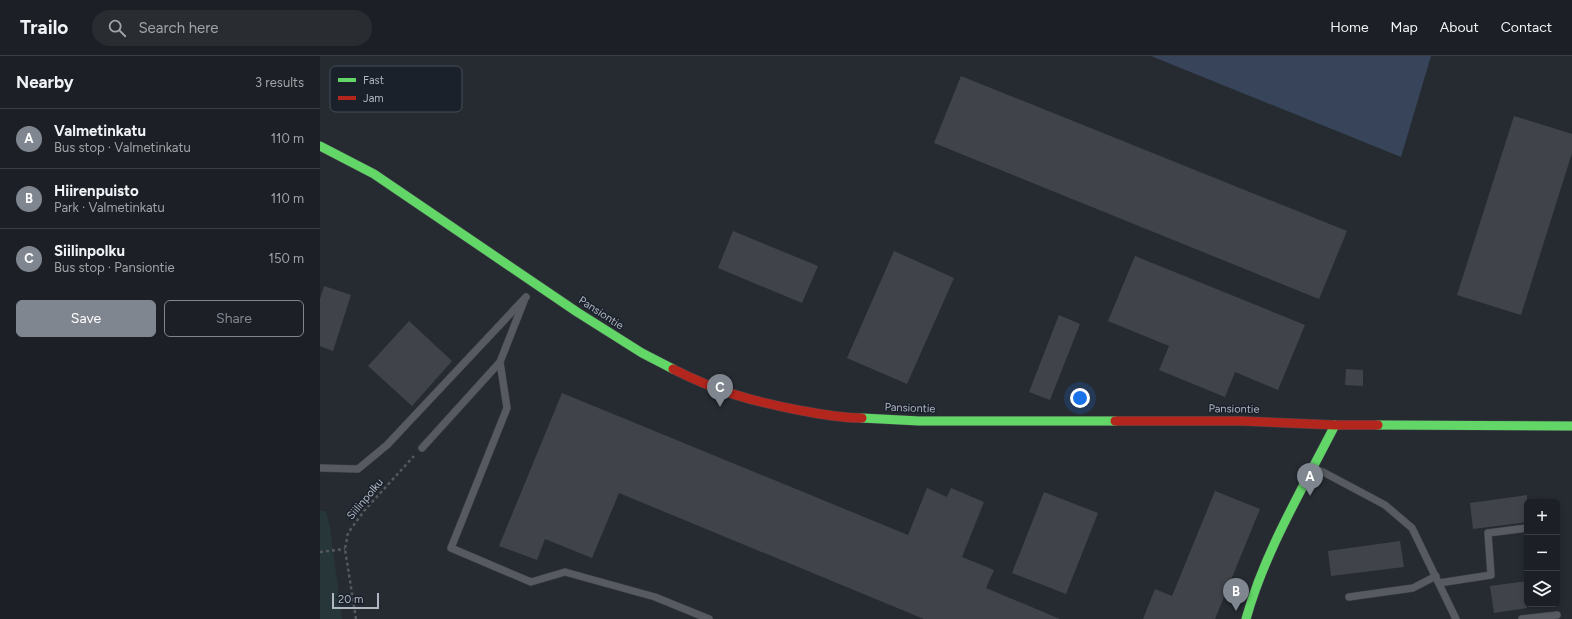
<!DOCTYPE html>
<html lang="en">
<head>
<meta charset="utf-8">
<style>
  body { margin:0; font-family:Figtree,sans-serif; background:#292d32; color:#f1f3f6 }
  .controls { position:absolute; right:12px; bottom:12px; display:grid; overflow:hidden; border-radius:6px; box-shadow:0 2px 6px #0003 }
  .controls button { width:36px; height:36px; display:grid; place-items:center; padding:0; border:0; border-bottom:1px solid #3a3e43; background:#1c2026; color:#f1f3f6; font:20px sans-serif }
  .scale { position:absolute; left:12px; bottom:10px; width:47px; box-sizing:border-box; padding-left:4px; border:2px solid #b0b7c3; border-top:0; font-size:11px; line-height:14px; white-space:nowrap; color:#b0b7c3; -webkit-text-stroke:3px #1b212b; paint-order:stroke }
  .you { position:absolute; left:760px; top:342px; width:14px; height:14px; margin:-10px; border:3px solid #fff; border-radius:50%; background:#1a73e8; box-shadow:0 0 0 6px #1a73e833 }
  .badge { display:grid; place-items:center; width:26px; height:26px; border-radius:50%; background:#808690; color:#fff; font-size:13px; font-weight:700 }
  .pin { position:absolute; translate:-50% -33px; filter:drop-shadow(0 1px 2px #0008) }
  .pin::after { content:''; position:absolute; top:21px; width:14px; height:12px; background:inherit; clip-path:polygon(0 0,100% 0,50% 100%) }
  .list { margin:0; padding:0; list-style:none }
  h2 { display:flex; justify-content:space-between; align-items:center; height:52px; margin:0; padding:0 16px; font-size:17px }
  h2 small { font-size:13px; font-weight:400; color:#a0a3a7 }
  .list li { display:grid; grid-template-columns:26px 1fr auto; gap:12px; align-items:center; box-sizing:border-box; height:60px; padding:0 16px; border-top:1px solid #3a3e43 }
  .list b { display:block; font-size:15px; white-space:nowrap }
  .list p { margin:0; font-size:13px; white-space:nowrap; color:#a0a3a7 }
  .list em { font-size:13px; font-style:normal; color:#a0a3a7 }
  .actions { display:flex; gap:8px; padding:12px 16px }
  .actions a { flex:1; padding:9px 0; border:1px solid #808690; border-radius:6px; text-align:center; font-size:14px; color:#808690 }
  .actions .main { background:#808690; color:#fff }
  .icon { flex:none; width:22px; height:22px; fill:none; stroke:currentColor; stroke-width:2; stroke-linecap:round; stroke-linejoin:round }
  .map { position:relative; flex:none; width:1252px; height:563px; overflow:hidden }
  header { display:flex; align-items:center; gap:24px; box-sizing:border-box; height:56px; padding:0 20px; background:#1c2026; border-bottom:1px solid #3a3e43 }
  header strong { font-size:19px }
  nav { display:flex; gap:22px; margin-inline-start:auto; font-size:14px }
  .search { width:280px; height:36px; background:#292d32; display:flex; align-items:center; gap:10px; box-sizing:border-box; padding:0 14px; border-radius:22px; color:#a0a3a7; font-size:15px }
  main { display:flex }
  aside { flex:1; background:#1c2026 }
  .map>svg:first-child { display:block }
  .green { fill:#273638 }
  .water { fill:#37445a }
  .building { fill:#40444a }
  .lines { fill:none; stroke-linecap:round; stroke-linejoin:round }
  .lane-casing { stroke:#42454a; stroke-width:8 }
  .fast-casing { stroke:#42454a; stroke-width:10 }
  .jam-casing { stroke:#42454a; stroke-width:10 }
  .path { stroke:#55595d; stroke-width:2.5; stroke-dasharray:3 3; stroke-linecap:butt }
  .lane { stroke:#575a60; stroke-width:7 }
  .fast { stroke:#63d668; stroke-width:9 }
  .jam { stroke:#b3261e; stroke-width:9 }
  .labels { text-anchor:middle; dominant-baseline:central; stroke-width:3; stroke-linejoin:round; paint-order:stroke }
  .street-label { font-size:11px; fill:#b0b7c3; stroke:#1b212b }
  .key { fill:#1b212b; stroke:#484e59; stroke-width:1 }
  .key-label { font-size:11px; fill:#b0b7c3 }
</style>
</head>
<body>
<header>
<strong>Trailo</strong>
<div class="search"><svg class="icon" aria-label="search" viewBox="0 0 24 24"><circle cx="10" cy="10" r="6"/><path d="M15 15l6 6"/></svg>Search here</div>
<nav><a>Home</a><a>Map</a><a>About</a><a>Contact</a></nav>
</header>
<main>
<aside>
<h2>Nearby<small>3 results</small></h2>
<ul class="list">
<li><span class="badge">A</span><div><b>Valmetinkatu</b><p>Bus stop · Valmetinkatu</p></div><em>110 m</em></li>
<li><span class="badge">B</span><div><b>Hiirenpuisto</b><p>Park · Valmetinkatu</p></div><em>110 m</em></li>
<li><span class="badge">C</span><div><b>Siilinpolku</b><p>Bus stop · Pansiontie</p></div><em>150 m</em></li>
</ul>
<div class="actions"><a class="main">Save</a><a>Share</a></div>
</aside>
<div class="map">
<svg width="1252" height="563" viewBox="0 0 1252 563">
  <rect width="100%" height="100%" fill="#262b32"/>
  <path class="green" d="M0 455H6L10 471 22 563H0Z"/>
  <path class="water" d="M831 0H1111L1081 101Z"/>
  <path class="building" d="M641 20 1027 175 999 243 614 87Z
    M1194 60 1252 78V97L1201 259 1137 239Z
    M413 175 498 210 482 247 398 212Z
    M574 195 634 222 587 328 527 302Z
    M815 200 985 269 958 334 915 316 905 341 839 314 849 290 788 265Z
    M4 230 31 239 13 295 0 290V243Z
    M739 259 760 268 730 344 709 336Z
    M89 265 132 305 92 350 48 310Z
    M1026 313 1043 314V330L1025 329Z
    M242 337 588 479 607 432 627 441 631 432 664 446 642 501 674 514 666 532 740 563H604L299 437 272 502 225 483 217 504 179 490Z
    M895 435 940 453 895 563H823L835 533 852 540Z
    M724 436 778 457 746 538 692 517Z
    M1207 439V466L1153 473 1150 447Z
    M1080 485 1084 511 1011 520 1008 495Z
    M1207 525V552L1174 557 1170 530Z"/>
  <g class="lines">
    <g class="lane-casing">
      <path id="lane" d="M180 306 187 352 131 492 211 526 245 516 335 541 389 563
        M102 392 180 306 204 245
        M0 412 38 413 67 389 206 241
        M995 413 1003 416 1065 449 1092 472 1136 563
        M1119 527 1171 519 1168 477 1207 472
        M1029 541 1093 532 1116 520
        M1202 563 1237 559"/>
    </g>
    <g class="fast-casing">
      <path id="fast" d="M0 90 54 118 257 256 322 297 353 313
        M542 362 599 365H795
        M1058 369 1252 370
        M926 563C945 495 983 432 1015 369"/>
    </g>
    <g class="jam-casing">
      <path id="jam" d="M353 313C396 335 431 345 478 354 499 358 520 362 542 362
        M795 365H921L1015 369H1058"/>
    </g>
    <path class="path" d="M0 496 25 493
      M36 563 25 493 28 477 44 455 94 400"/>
    <use href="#lane" class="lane"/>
    <use href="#fast" class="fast"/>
    <use href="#jam" class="jam"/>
  </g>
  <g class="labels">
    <g class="street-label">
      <text transform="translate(281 257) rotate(33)">Pansiontie</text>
      <text transform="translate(590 352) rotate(2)">Pansiontie</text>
      <text transform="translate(914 353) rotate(1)">Pansiontie</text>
      <text transform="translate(45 443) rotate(-50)">Siilinpolku</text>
    </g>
  </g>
  <rect x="10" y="10" width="132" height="46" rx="6" class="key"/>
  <rect x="18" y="22" width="18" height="4" fill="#63d668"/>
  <rect x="18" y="40" width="18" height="4" fill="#b3261e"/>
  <g class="key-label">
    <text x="43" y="28">Fast</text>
    <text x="43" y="46">Jam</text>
  </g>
</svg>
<div class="controls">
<button>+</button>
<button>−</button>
<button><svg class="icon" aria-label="layers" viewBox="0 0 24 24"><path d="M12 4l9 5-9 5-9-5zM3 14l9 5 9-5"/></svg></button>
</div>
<div class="scale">20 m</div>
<div class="you"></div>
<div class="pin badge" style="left:990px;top:440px">A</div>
<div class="pin badge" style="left:916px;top:555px">B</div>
<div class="pin badge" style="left:400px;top:351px">C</div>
</div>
</main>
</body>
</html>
